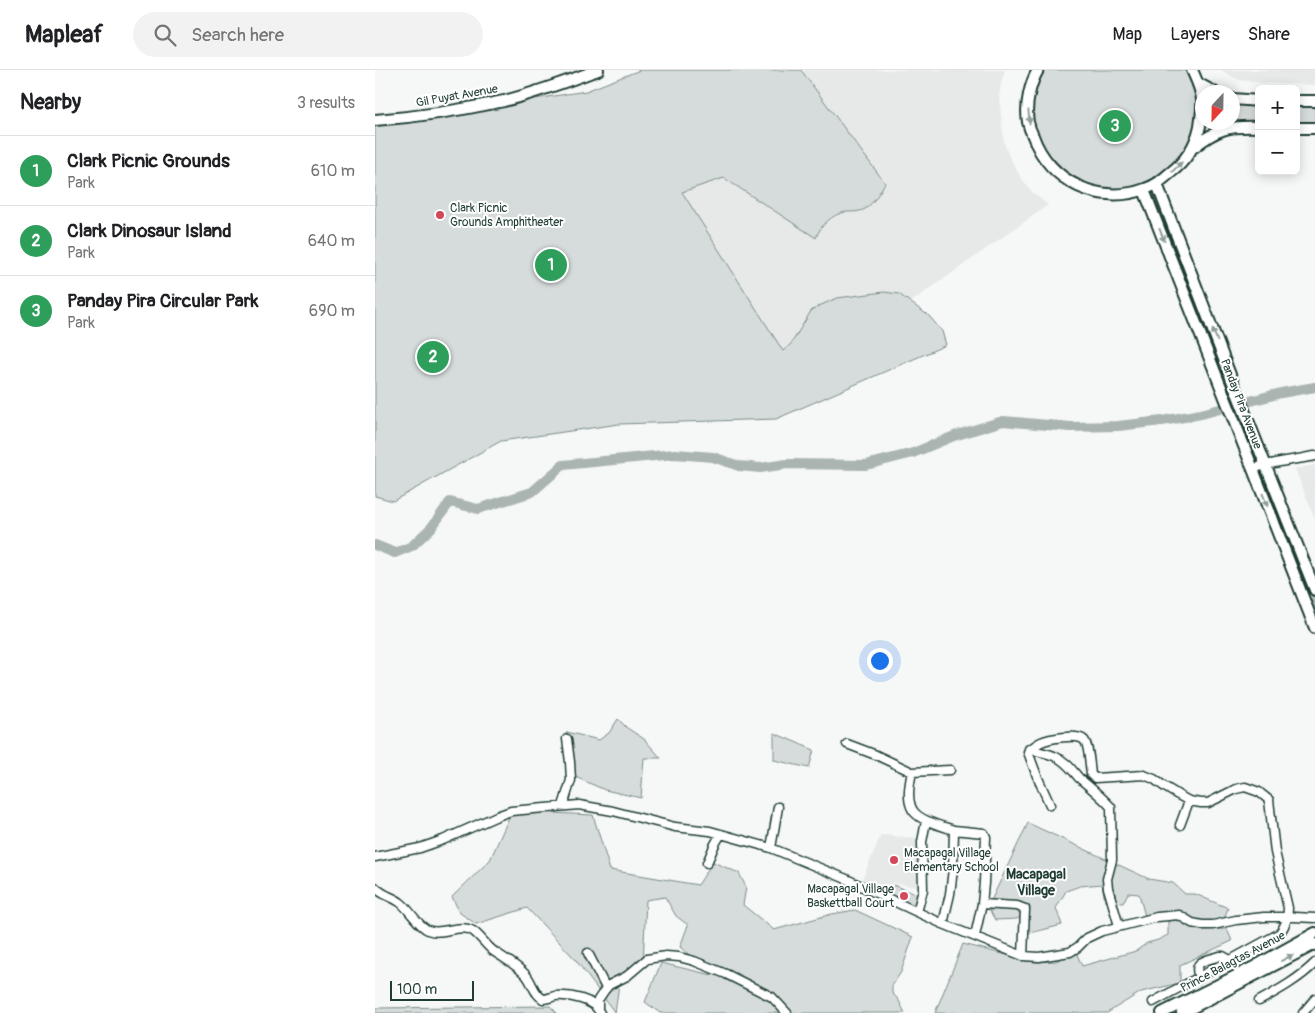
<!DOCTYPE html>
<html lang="en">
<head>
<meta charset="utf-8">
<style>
  body { margin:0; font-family:Pangolin,sans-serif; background:#f2f2f2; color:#202124 }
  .controls { position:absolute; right:15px; top:15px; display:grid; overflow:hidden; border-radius:8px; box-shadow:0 2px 12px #0003 }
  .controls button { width:45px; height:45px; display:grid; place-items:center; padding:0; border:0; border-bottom:1px solid #e0e0e0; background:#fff; color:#202124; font:25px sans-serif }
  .compass { position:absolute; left:820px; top:15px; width:45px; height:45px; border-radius:50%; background:#fff; box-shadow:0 2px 12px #0003; rotate:202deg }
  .scale { position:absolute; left:15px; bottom:12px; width:84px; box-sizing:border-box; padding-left:5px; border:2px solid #1f3d34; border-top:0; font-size:14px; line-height:18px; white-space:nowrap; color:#1f3d34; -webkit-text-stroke:4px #fff; paint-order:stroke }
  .you { position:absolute; left:504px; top:590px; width:18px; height:18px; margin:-12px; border:4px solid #fff; border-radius:50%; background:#1a73e8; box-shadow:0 0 0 8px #1a73e833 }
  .badge { display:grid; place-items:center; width:32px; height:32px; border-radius:50%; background:#d1495b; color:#fff; font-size:16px; font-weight:700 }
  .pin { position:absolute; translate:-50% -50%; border:2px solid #fff; box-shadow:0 1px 5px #0006 }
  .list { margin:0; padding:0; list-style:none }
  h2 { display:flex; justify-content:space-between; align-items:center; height:65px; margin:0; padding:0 20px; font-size:21px }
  h2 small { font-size:16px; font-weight:400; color:#757577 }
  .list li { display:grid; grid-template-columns:32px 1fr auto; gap:15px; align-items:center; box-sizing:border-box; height:70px; padding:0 20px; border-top:1px solid #e0e0e0 }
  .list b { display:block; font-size:19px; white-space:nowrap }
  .list p { margin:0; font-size:16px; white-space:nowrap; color:#757577 }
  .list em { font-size:16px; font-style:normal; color:#757577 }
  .icon { flex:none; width:28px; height:28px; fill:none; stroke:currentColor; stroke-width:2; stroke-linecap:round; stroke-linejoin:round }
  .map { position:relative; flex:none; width:940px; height:943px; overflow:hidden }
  header { display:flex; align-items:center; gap:30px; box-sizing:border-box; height:70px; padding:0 25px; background:#fff; border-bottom:1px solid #e0e0e0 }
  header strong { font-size:24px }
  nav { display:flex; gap:28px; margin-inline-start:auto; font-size:18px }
  .search { width:350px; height:45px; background:#f2f2f2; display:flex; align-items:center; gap:12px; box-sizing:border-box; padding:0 18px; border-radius:28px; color:#757577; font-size:19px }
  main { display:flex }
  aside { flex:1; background:#fff }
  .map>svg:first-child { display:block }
  .built { fill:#e6e9e8 }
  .green { fill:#d6dcdb; stroke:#7a8c88 }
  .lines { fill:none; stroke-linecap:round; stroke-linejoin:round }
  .river { stroke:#aab5b1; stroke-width:10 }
  .minor-casing { stroke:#1f3d34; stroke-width:11 }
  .major-casing { stroke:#1f3d34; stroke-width:14 }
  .minor { stroke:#fff; stroke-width:8 }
  .major { stroke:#fff; stroke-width:10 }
  .oneway { fill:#8f9e9a }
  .poi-dot { fill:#d1495b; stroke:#fff; stroke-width:2 }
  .labels { text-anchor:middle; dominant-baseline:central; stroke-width:4; stroke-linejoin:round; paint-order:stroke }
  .street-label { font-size:12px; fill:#1f3d34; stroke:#fff }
  .poi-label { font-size:12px; fill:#1f3d34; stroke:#fff; text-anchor:start }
  .neighbourhood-label { font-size:14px; font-weight:bold; fill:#1f3d34; stroke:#fff }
</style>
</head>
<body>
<header>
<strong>Mapleaf</strong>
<div class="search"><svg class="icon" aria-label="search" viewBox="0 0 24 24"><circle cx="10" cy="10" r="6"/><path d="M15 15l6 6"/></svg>Search here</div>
<nav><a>Map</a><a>Layers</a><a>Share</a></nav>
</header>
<main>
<aside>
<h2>Nearby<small>3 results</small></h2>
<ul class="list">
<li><span class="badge" style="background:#2e9e5b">1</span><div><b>Clark Picnic Grounds</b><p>Park</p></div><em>610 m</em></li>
<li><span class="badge" style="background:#2e9e5b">2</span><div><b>Clark Dinosaur Island</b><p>Park</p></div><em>640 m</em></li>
<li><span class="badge" style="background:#2e9e5b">3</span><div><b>Panday Pira Circular Park</b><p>Park</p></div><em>690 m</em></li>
</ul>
</aside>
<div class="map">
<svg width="940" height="943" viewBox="0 0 940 943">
  <rect width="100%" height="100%" fill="#f6f7f7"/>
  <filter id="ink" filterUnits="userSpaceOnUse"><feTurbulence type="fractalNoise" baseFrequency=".02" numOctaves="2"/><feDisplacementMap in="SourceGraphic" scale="10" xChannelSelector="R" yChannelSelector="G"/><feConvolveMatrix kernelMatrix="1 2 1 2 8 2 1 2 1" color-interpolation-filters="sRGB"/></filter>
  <g filter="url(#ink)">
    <path class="built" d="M430 0H630L626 13 624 27 629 73 633 84 646 108 658 123 673 135 536 232 524 224 508 222 462 228 444 236 436 241 416 274 408 281 306 122 348 108 441 167 443 162 450 153 467 143 489 140 496 134 510 113 428 3Z
      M846 0H940V15L888 13 864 10Z
      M940 395V449L920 399Z
      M506 765 542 768 545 817 518 813 510 823 485 815Z"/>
    <path class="green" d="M265 0H426L510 113C505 121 499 133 490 139 485 142 477 142 471 142 458 144 445 155 441 168L349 108 307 122 408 281 416 274 436 241 444 236 462 228 509 222 524 224 554 246 567 261 571 275 401 349 244 354 126 371 18 431 0 426V54L211 21Z
      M667 0H812L818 10 823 30V51L818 71 795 101 774 113 756 119H715L680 97 659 61 657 40 659 20Z
      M858 32 884 35V52L827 66 830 53 858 52Z
      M921 37H940V54L921 53Z
      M779 121 780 122 855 316 853 317 839 291 775 122Z
      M888 403 891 405 940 534V552L885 405Z
      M243 649 252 658 269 669 286 688H269L266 728 230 720 198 706 192 662 224 670 234 663Z
      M399 663 439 680 434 698 399 690Z
      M156 742 218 745 235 800 323 815 338 792 364 803 371 817 368 835 399 860 457 844 480 840 538 867 526 902 517 916V923L523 929 530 943H285L270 932 286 893 337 905 305 877 313 855 301 846 290 827 271 830 268 894 244 914 240 943 200 889 152 838 101 854 85 843 77 827 115 790 136 743Z
      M653 753 774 809 798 813 810 824H820L853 838 847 854 824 855 805 848 771 850 764 824 753 823 748 833 730 831 727 814 705 816 691 821 681 838 687 855 651 864 652 842 642 849 620 850 613 837Z
      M519 815 543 825 538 837 514 827Z
      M801 850 821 860 852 859 857 871 805 895V913L766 922 732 943H560L588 874 628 884 651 891 662 892 681 891 701 882 707 896 761 881 772 873 783 870 793 865V851Z
      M175 936 182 943H0V938Z"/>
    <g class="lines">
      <path class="river" d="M0 475 20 483 37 476 56 458 75 432 103 439 157 422 188 395 300 384 338 387 364 396 385 398 412 394 491 395 538 383 579 366 628 351 695 357 743 356 787 351 826 344 906 323 940 317"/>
      <g class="minor-casing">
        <path id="minor" d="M877 399C897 392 919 390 940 386
          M472 674 501 685 537 702 575 700
          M654 679C663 682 674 683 681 687 691 691 697 700 704 708 715 717 726 726 736 737L737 790 732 809 733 818 744 856
          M537 702C527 746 541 748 579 760L578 799 575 824 568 854
          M675 735 662 706 653 682C657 677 661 675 666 672 673 669 702 663 709 670 714 675 715 697 716 705L720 708 769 705 779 709 790 717 803 725 814 731 826 733H833L861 719 870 717 884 722 894 730 900 782 913 838C913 848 911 854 905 863L778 932
          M188 736 196 710 195 692 192 669
          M805 755 814 731
          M579 760 609 763 611 767 609 813 607 834 600 866
          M396 778 403 737
          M0 787 45 778 68 770 122 746 136 741 204 735 238 741 300 757 335 761 396 778 469 808 568 854 648 886 664 887 695 882 703 877 712 868 727 861 782 847 804 845 817 853 827 855H838L861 850 889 847H919L940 848
          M332 793 340 774 346 764
          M0 817C8 826 17 826 26 833 35 840 43 856 53 860 66 866 84 853 98 861 105 866 110 874 117 880 128 888 141 894 151 905 158 913 158 923 168 929 173 929 176 927 180 926 195 925 219 929 225 943
          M607 834 642 836 650 839 648 886
          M542 842 548 820 547 772 551 751
          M213 883 231 918
          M824 908C817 890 831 891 845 886H848L855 890
          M884 931C904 920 924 909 940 893
          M223 938V930L229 921 234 915 252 906 272 889 291 886 304 887 319 891 351 904 397 927 412 943
          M928 943 940 929"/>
      </g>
      <g class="major-casing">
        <path id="major" d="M663 0C655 14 650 35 653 52 654 57 656 62 658 66 674 112 725 136 770 119 780 116 787 110 795 103 811 91 821 75 825 56 826 47 828 38 827 29 826 19 821 9 817 0
          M824 14 839 22
          M858 29 884 31
          M921 31H940
          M0 50C43 47 87 40 129 31 161 23 192 11 223 0
          M921 58H940
          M819 77C843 58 853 56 884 57
          M782 114 857 310 940 520
          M769 120 940 558
          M787 943 877 898 940 863
          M807 943 940 874"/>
      </g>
      <use href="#minor" class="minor"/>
      <use href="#major" class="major"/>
    </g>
    <defs><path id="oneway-solid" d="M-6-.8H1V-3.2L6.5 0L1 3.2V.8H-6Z" transform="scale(1.25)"/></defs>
    <g class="oneway">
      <use href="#oneway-solid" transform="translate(654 47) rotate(85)"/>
      <use href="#oneway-solid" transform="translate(802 97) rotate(-44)"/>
      <use href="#oneway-solid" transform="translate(787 165) rotate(68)"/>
      <use href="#oneway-solid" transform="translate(840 265) rotate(-111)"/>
      <use href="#oneway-solid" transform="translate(890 430) rotate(69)"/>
      <use href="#oneway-solid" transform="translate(912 888) rotate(-27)"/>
    </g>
  </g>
  <g class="poi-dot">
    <circle cx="65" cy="145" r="5"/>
    <circle cx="519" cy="790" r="5"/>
    <circle cx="529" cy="826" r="5"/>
  </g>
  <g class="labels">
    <g class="street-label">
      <text transform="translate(82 26) rotate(-10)">Gil Puyat Avenue</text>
      <text transform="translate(866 334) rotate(69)">Panday Pira Avenue</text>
      <text transform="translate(858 892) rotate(-28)">Prince Balagtas Avenue</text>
    </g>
    <g class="poi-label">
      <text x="75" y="138">Clark Picnic<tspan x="75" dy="14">Grounds Amphitheater</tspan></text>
      <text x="529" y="783">Macapagal Village<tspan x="529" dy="14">Elementary School</tspan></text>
      <text x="519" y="819" text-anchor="end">Macapagal Village<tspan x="519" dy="14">Baskettball Court</tspan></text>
    </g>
    <g class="neighbourhood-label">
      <text x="661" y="804">Macapagal<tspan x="661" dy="16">Village</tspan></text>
    </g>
  </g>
</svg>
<div class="controls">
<button>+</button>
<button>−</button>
</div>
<svg class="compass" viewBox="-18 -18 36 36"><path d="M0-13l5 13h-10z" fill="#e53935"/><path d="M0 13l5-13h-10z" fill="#757577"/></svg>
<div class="scale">100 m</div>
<div class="you"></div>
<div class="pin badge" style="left:176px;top:195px;background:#2e9e5b">1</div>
<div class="pin badge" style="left:58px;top:287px;background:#2e9e5b">2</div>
<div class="pin badge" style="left:740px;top:56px;background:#2e9e5b">3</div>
</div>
</main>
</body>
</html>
